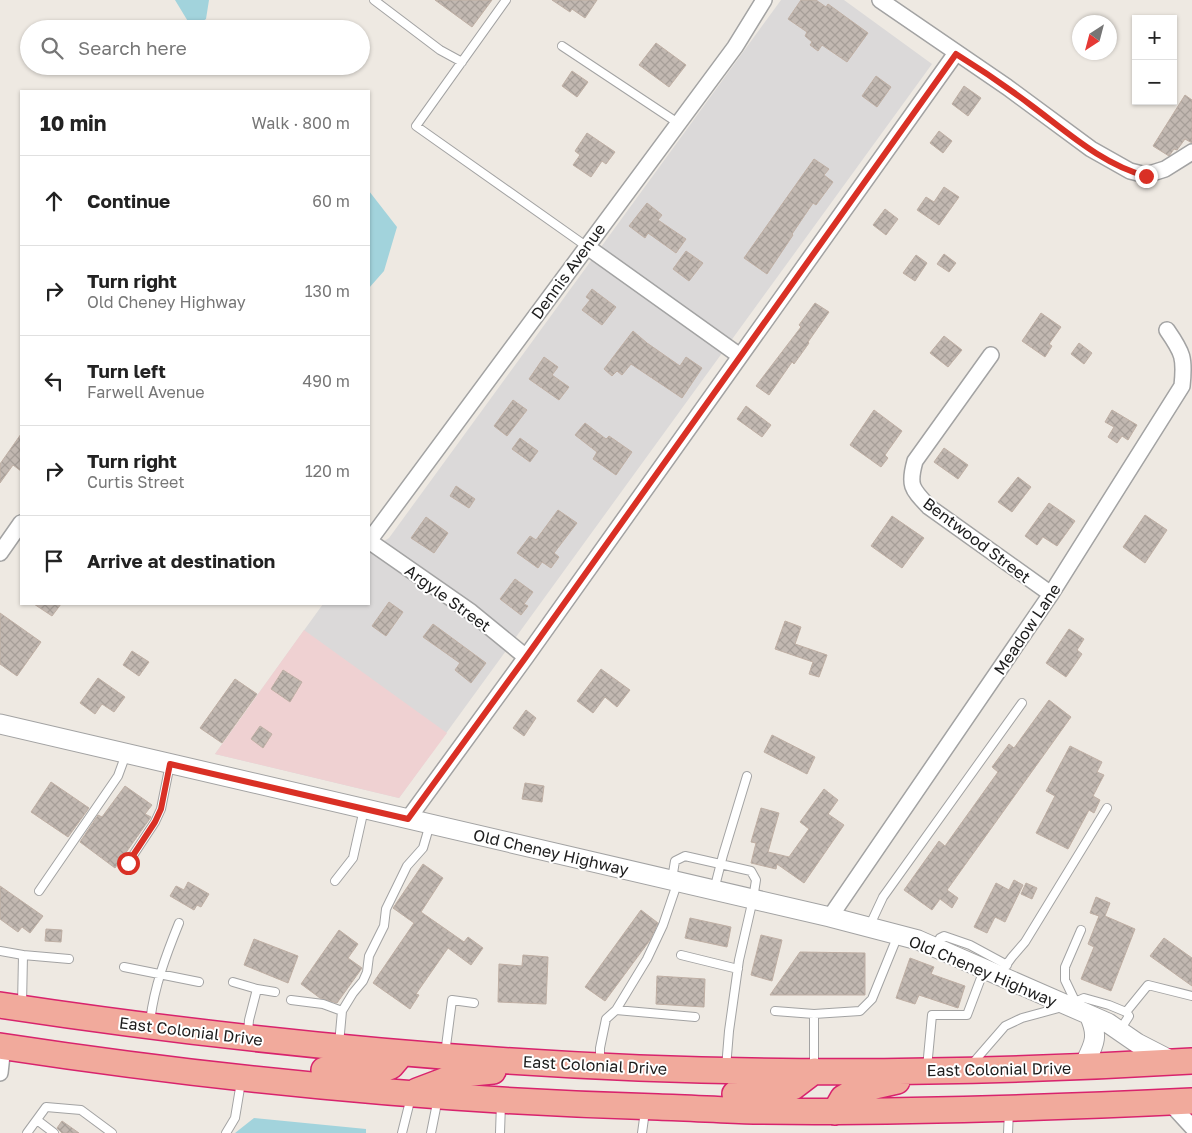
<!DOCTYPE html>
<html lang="en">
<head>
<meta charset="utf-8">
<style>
  body { margin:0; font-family:"Golos Text",sans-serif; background:#f6f6f6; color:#222 }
  .controls { position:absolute; right:15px; top:15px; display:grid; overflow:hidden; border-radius:0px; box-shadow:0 1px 4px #0004 }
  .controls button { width:45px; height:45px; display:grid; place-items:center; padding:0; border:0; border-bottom:1px solid #e0e0e0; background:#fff; color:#222; font:25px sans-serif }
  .compass { position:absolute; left:1072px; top:15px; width:45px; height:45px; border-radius:50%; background:#fff; box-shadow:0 1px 4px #0004; rotate:216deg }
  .stop { position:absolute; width:15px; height:15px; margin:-11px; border:4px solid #d93025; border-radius:50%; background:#fff }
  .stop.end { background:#d93025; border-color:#fff; box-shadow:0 1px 5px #0008 }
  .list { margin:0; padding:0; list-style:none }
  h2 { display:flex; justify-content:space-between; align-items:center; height:65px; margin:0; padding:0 20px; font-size:21px }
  h2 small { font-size:16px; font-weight:400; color:#767676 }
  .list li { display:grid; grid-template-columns:32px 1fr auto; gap:15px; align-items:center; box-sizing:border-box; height:90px; padding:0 20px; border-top:1px solid #e0e0e0 }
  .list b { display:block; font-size:19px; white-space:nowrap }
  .list p { margin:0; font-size:16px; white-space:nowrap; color:#767676 }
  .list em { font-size:16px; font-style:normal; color:#767676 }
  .icon { flex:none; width:28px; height:28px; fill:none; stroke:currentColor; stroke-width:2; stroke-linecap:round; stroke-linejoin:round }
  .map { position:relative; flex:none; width:1192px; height:1133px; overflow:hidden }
  .search { position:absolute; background:#fff; box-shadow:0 1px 4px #0004; left:20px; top:20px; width:350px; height:55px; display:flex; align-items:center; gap:12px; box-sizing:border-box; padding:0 18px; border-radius:28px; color:#767676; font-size:19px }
  .panel { position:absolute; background:#fff; box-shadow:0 1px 4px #0004; left:20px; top:90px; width:350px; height:515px; border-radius:0px }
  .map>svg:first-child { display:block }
  .residential { fill:#dbd9d9 }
  .commercial { fill:#efd1d2 }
  .water { fill:#a2d3dc }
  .building { fill:url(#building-cross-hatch); stroke:#bfafa4 }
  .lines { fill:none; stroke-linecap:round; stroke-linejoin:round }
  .service-casing { stroke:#a3a3a3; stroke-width:10 }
  .minor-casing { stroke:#a3a3a3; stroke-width:18 }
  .tertiary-casing { stroke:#a3a3a3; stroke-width:21 }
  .trunk-casing { stroke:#d8236d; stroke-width:28 }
  .service { stroke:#fff; stroke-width:8 }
  .minor { stroke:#fff; stroke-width:15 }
  .tertiary { stroke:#fff; stroke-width:19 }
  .trunk { stroke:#f1aa9c; stroke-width:25 }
  .route { stroke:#d93025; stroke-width:6 }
  .labels { text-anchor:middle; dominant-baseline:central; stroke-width:4; stroke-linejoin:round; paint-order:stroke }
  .street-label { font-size:16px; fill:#1c1c1c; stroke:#fff }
</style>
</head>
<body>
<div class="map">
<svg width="1192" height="1133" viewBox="0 0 1192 1133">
  <defs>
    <pattern id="building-cross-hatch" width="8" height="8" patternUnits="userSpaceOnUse" patternTransform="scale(1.25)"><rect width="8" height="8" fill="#c2b8b1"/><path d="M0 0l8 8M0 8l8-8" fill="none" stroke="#a69e98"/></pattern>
  </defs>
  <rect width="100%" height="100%" fill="#eee9e2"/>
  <path class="residential" d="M781 0H844L932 64 399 798 215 754 323 604H369V550L389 538Z"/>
  <path class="commercial" d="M304 630 447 733 399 798 215 754Z"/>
  <path class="water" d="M175 0H209L206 19 192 28Z
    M369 191 397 227 384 271 369 288Z
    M254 1118 366 1129V1133H235Z"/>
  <path class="building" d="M435 0H492L472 27Z
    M552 0H597L585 18 572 9 570 12Z
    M801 0H816L826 7 828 4 868 33 847 62 822 45 818 51 810 45 812 42 805 36 807 32 788 19Z
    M656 43 686 65 669 87 639 65Z
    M572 71 588 82 577 97 562 86Z
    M876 76 891 87 877 107 862 96Z
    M964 86 981 98 968 116 952 104Z
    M1185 95 1192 100V143L1185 139 1177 150 1174 149 1169 156 1153 146Z
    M939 131 952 141 943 153 930 143Z
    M587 133 615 152 606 164 602 161 591 177 573 165 580 155 575 151Z
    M814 159 829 169 824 175 833 182 816 205 813 203 792 234 793 235 767 274 744 258Z
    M944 187 959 197 939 225 917 210 926 197 934 202Z
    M647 203 662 215 658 220 686 239 676 253 648 233 645 238 629 226Z
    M885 209 898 219 886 235 873 225Z
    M686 251 703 263 689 281 673 269Z
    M944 254 956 263 949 272 937 264Z
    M916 255 927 263 915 281 903 273Z
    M592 289 616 307 602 325 582 310 590 300 586 297Z
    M815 303 829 312 808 342 809 343 794 364 792 362 769 395 756 386 801 327 799 325Z
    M1041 313 1061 327 1049 344 1052 346 1045 357 1022 341Z
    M633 331 647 343 680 366 686 357 702 368 682 398 631 364 622 375 617 371 612 376 604 369Z
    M944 336 962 350 948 367 930 353Z
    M1079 343 1092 353 1084 364 1071 354Z
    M544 357 558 367 552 375 569 387 559 400 529 379Z
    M513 400 527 410 507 436 494 426Z
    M746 406 771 425 762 437 737 419Z
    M874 410 902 431 885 455 888 458 881 467 850 445Z
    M1112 410 1137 425 1128 440 1122 436 1117 443 1108 437 1114 427 1105 422Z
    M585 423 606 439 609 436 632 452 616 475 593 459 597 452 575 435Z
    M21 434V471L13 465 0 483V464Z
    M520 438 538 451 530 462 512 449Z
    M944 448 968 465 958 479 934 462Z
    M1018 477 1031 487 1012 512 998 502Z
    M456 486 475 499 469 508 450 496Z
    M1049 503 1075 521 1057 546 1043 537 1037 545 1025 536Z
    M558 510 577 523 554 553 559 557 551 568 542 562 538 568 517 553 530 536 536 540Z
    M1145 515 1167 530 1145 563 1123 547Z
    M892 516 924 538 902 568 871 546Z
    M426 517 448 533 434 553 411 538Z
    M515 579 533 592 524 604 528 606 521 615 500 599Z
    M389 602 403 612 386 636 372 626Z
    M34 604H61L52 616Z
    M0 613 41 642 17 676 0 664Z
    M785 621 801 627 795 644 827 655 819 677 809 674 813 662 775 649Z
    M433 624 486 663 471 683 455 670 460 663 423 637Z
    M1069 629 1084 639 1077 650 1082 654 1066 677 1046 663Z
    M132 651 149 662 139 676 123 665Z
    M601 669 630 690 617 707 605 697 593 713 577 701Z
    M283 670 302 682 290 702 271 689Z
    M98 678 125 697 114 712 102 704 95 714 80 703Z
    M235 679 257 694 222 743 200 728Z
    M1049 700 1071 717 947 890 958 898 952 908 940 899 932 910 904 890 939 841 945 846 998 772 992 767 1009 744 1014 748Z
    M526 710 536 718 524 736 513 728Z
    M260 726 272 734 263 748 251 739Z
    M772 735 815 757 807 774 764 752Z
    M1070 746 1102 762 1097 772 1104 775 1093 796 1100 800 1094 813 1089 810 1068 849 1036 833 1055 796 1046 791Z
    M51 782 89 808 68 837 31 812Z
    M525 783 544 786 542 802 522 799Z
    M125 786 152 805 145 814 151 817 115 868 80 842 98 815 102 817Z
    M824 789 838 800 828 814 844 825 804 883 777 864 776 869 751 863 756 843 751 842 761 808 779 813 768 852 789 857 809 829 800 822Z
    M423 864 443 878 421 912 464 942 468 937 483 948 471 965 448 948 416 994 419 995 410 1009 373 983 414 923 393 908Z
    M1014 880 1023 885 1005 922 995 917 987 933 974 927 996 883 1009 890Z
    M188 882 209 894 201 907 197 905 194 910 170 896 176 886 184 890Z
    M1026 883 1037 888 1032 899 1021 894Z
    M0 886 43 916 30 933 22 927 18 932 0 919Z
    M1096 897 1110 903 1105 916 1135 929 1111 991 1081 979 1094 947 1088 944 1099 916 1090 913Z
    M641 910 658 923 650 940 605 1001 585 987Z
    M690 918 731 927 727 947 685 938Z
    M46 929 62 930 61 942 45 941Z
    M339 930 358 944 348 958 362 968 337 1003 320 998 301 984Z
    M761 935 782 940 772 981 751 975Z
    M1164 938 1192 958V986L1150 956Z
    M254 939 298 956 288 983 244 965Z
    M800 952 865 953V995H770Z
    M523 955 548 957 546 1004 498 1002 499 964 522 966Z
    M910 958 934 967 931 974 965 986 958 1008 919 995 915 1004 896 998Z
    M657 976 705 979 704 1007 656 1004Z
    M62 1121 79 1133H62L57 1128Z"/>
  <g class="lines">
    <g class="service-casing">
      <path id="service" d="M374 0 440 50 462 62
        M506 0 416 126 586 246
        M562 46 678 123
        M128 863 155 822 161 809 170 764
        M672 879 675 861 685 856 751 871 756 880 753 899 739 960 729 1031 726 1068
        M335 881 353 858 364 809
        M714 890 723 855 747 776
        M39 891 118 776 126 754
        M869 927 883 897 1022 703
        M935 946 940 938 944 936 970 945 1007 965
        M0 951 23 955 22 1005
        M23 955 69 959
        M681 955 738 969
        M124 967 199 982
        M999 975 1012 957 1025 942 1107 808
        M233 982 257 989 249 1020 248 1033
        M257 989 275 992
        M291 1000 323 1004 342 1011
        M1075 1001 1065 980V967L1081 930
        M616 1010 695 1017
        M775 1011 814 1014
        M1126 1012 1148 985 1192 996
        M150 1022C154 987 166 955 179 923
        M339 1044 342 1011 353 993 363 981 367 972 369 956 384 926 386 909 407 866 423 848 430 824
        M445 1054 452 1000 474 1003
        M600 1062V1048L606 1019 616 1010 647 959 663 925 678 881
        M972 1064 1005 1026 1022 1018 1066 1006 1084 998 1109 1005 1126 1012 1129 1016 1120 1030
        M814 1067V1014L860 1011 872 999 898 935
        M927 1068 932 1015H967L984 970
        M37 1120 54 1133
        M27 1133 46 1107 81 1110 112 1133
        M226 1133 235 1118 241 1082
        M402 1133 411 1097
        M431 1133 438 1098
        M500 1133 501 1103
        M642 1133 645 1111
        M1008 1133 1009 1111"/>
    </g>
    <g class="minor-casing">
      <path id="minor" d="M880 0 1007 87 1091 149 1130 171 1146 175 1165 169 1192 152
        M586 246 740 356
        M991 355 915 461C908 486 912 489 929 507L1051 594
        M369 541 735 47 764 0
        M369 541 471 612 526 657
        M0 553 21 523
        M408 819 526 657 956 53
        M830 917 1051 594 1182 386C1185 358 1183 353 1167 330
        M0 1073 3 1046
        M1169 1102 1192 1127"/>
    </g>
    <g class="tertiary-casing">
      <path id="tertiary" d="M0 724 830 917 918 940 1108 1023 1137 1043 1174 1062
        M1083 1067C1093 1046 1100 1038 1089 1015"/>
    </g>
    <g class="trunk-casing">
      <path id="trunk" d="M0 1005C212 1037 425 1059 639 1068 823 1075 1008 1072 1192 1061
        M0 1046C217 1079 438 1101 658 1107 690 1108 722 1110 754 1111 900 1113 1046 1108 1192 1101
        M324 1070 378 1071 391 1066 402 1053
        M417 1091 462 1074 493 1071
        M735 1094H768L793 1087 814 1071
        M835 1112 843 1098 857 1090 897 1081"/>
    </g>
    <use href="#service" class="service"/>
    <use href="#minor" class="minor"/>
    <use href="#tertiary" class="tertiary"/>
    <use href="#trunk" class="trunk"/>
  </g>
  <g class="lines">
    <path class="route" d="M128 863 155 822 161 809 170 764 408 819 526 657 956 54C982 70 1007 87 1032 106 1067 132 1103 165 1146 176"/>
  </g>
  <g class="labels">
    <g class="street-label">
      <text transform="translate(568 271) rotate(-54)">Dennis Avenue</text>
      <text transform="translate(977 540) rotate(37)">Bentwood Street</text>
      <text transform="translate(448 598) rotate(36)">Argyle Street</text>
      <text transform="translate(1027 629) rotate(-56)">Meadow Lane</text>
      <text transform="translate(551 852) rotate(13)">Old Cheney Highway</text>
      <text transform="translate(983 971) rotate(23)">Old Cheney Highway</text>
      <text transform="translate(191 1031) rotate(7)">East Colonial Drive</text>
      <text transform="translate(595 1065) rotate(3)">East Colonial Drive</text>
      <text transform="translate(999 1069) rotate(-1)">East Colonial Drive</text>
    </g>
  </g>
</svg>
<div class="controls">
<button>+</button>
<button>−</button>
</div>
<svg class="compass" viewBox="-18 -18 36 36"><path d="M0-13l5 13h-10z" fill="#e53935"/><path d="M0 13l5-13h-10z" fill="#767676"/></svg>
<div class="stop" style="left:128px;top:863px"></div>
<div class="stop end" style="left:1146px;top:176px"></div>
<div class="search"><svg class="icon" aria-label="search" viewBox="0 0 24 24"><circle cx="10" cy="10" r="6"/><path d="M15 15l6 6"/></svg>Search here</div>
<section class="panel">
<h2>10 min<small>Walk · 800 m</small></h2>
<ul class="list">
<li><svg class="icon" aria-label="ahead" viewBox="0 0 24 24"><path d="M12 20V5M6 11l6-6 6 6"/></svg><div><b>Continue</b></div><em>60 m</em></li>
<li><svg class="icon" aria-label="right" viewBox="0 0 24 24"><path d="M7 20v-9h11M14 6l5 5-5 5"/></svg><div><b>Turn right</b><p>Old Cheney Highway</p></div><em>130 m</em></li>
<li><svg class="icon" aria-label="left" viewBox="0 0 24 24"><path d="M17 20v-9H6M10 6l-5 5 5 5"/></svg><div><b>Turn left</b><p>Farwell Avenue</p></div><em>490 m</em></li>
<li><svg class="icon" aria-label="right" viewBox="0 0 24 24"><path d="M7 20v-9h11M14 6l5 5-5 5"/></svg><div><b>Turn right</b><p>Curtis Street</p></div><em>120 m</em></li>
<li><svg class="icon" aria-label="arrive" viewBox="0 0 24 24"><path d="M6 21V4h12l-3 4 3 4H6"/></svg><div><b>Arrive at destination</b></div></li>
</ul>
</section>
</div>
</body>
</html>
